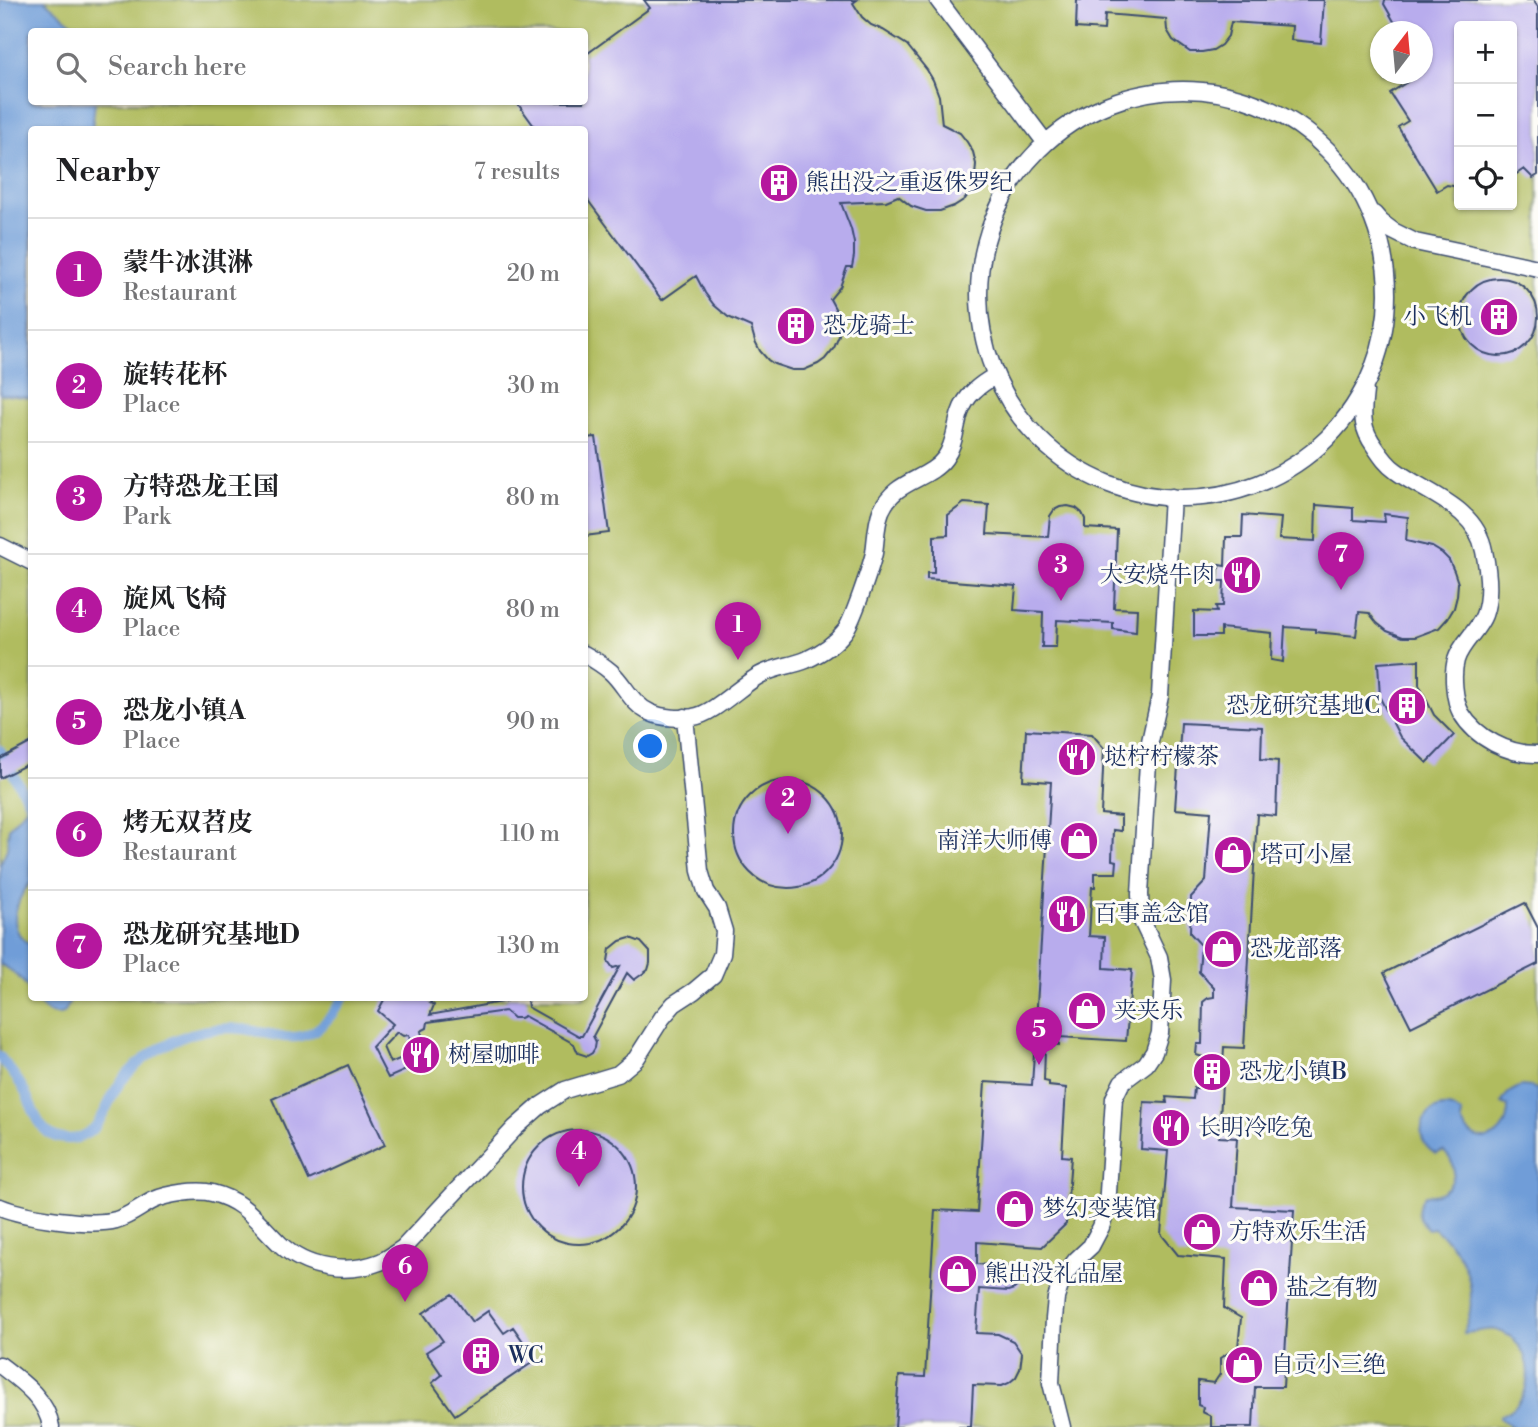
<!DOCTYPE html>
<html lang="en">
<head>
<meta charset="utf-8">
<style>
  body { margin:0; font-family:"Libre Bodoni","Noto Serif SC",serif; background:#f6f6f6; color:#202124 }
  .controls { position:absolute; right:21px; top:21px; display:grid; overflow:hidden; border-radius:7px; box-shadow:0 2px 5px #0004 }
  .controls button { width:63px; height:63px; display:grid; place-items:center; padding:0; border:0; border-bottom:2px solid #e0e0e0; background:#fff; color:#202124; font:35px sans-serif }
  .compass { position:absolute; left:1370px; top:21px; width:63px; height:63px; border-radius:50%; background:#fff; box-shadow:0 2px 5px #0004; rotate:16deg }
  .you { position:absolute; left:651px; top:747px; width:24px; height:24px; margin:-18px; border:5px solid #fff; border-radius:50%; background:#1a73e8; box-shadow:0 0 0 10px #1a73e833 }
  .badge { display:grid; place-items:center; width:46px; height:46px; border-radius:50%; background:#b5179e; color:#fff; font-size:23px; font-weight:700 }
  .pin { position:absolute; translate:-50% -58px; filter:drop-shadow(0 2px 4px #0008) }
  .pin::after { content:''; position:absolute; top:37px; width:24px; height:21px; background:inherit; clip-path:polygon(0 0,100% 0,50% 100%) }
  .list { margin:0; padding:0; list-style:none }
  h2 { display:flex; justify-content:space-between; align-items:center; height:91px; margin:0; padding:0 28px; font-size:30px }
  h2 small { font-size:23px; font-weight:400; color:#757577 }
  .list li { display:grid; grid-template-columns:46px 1fr auto; gap:21px; align-items:center; box-sizing:border-box; height:112px; padding:0 28px; border-top:2px solid #e0e0e0 }
  .list b { display:block; font-size:26px; white-space:nowrap }
  .list p { margin:0; font-size:23px; white-space:nowrap; color:#757577 }
  .list em { font-size:23px; font-style:normal; color:#757577 }
  .icon { flex:none; width:38px; height:38px; fill:none; stroke:currentColor; stroke-width:2; stroke-linecap:round; stroke-linejoin:round }
  .map { position:relative; flex:none; width:1538px; height:1427px; overflow:hidden }
  .search { position:absolute; background:#fff; box-shadow:0 2px 5px #0004; left:28px; top:28px; width:560px; height:77px; display:flex; align-items:center; gap:18px; box-sizing:border-box; padding:0 24px; border-radius:7px; color:#757577; font-size:26px }
  .panel { position:absolute; background:#fff; box-shadow:0 2px 5px #0004; left:28px; top:126px; width:560px; height:875px; border-radius:7px }
  .map>svg:first-child { display:block }
  .green { fill:#b0bc5e; stroke:#66765e; stroke-width:2; fill-rule:evenodd }
  .water { fill:#6f9dd8; stroke:#45669b; stroke-width:2 }
  .lines { fill:none; stroke-linecap:round; stroke-linejoin:round }
  .stream { stroke:#6f9dd8; stroke-width:10 }
  .building { fill:#b8aced }
  .service-casing { stroke:#3b4b6f; stroke-width:19 }
  .service { stroke:#fff; stroke-width:16 }
  .labels { text-anchor:middle; dominant-baseline:central; stroke-width:6; stroke-linejoin:round; paint-order:stroke }
  .poi-label { font-size:23px; fill:#1b2f5e; stroke:#fdfcf7; text-anchor:start }
</style>
</head>
<body>
<div class="map">
<svg width="1538" height="1427" viewBox="0 0 1538 1427">
  <rect width="100%" height="100%" fill="#fdfcf7"/>
  <filter id="ink" filterUnits="userSpaceOnUse"><feTurbulence type="fractalNoise" baseFrequency=".0143" numOctaves="2"/><feDisplacementMap in="SourceGraphic" scale="14" xChannelSelector="R" yChannelSelector="G"/><feConvolveMatrix kernelMatrix="1 2 1 2 8 2 1 2 1" color-interpolation-filters="sRGB"/></filter>
  <filter id="wash" filterUnits="userSpaceOnUse"><feTurbulence type="fractalNoise" baseFrequency=".00686" numOctaves="4" result="noise"/><feDisplacementMap in="SourceGraphic" scale="28" xChannelSelector="R" yChannelSelector="G"/><feGaussianBlur stdDeviation="1.57" result="paint"/><feColorMatrix in="noise" values="0 0 0 0 0 0 0 0 0 0 0 0 0 0 0 0 0 1.4 0 .05"/><feComposite in="paint" operator="in"/></filter>
  <g filter="url(#wash)">
    <rect width="100%" height="100%" fill="#f0ead1"/>
    <path class="green" d="M0 0H1538V1427H0ZM1459 26H1512V205H1459ZM32 32H584V102H32ZM1380 32H1422V74H1380ZM32 130H584V998H32Z"/>
    <path class="water" d="M0 0H44L81 31 32 32V102H95L92 129 32 130 31 398 0 394Z
      M29 805 31 810V834L30 837 32 841 31 882C20 894 9 917 19 934 21 939 28 943 31 946V992C23 980 14 971 0 964V865L7 849 9 827Z
      M35 998H70L69 1004 64 1013C49 1017 43 1010 35 998Z
      M1521 1086 1532 1087 1538 1090V1427H1513L1499 1418 1501 1415C1538 1403 1537 1340 1496 1330 1485 1328 1475 1333 1464 1333 1465 1326 1469 1319 1470 1311 1475 1276 1460 1249 1434 1228L1428 1229C1416 1219 1416 1207 1425 1195 1451 1198 1465 1169 1443 1151L1436 1154C1407 1138 1426 1100 1452 1108 1456 1109 1459 1112 1462 1114L1461 1121C1475 1152 1509 1140 1508 1106L1502 1103C1505 1093 1513 1090 1521 1086Z"/>
    <g class="lines">
      <path class="stream" d="M0 750 32 808
        M0 1057C9 1068 19 1080 25 1092 35 1112 40 1140 69 1139 102 1138 105 1103 120 1083 135 1063 158 1047 180 1038 200 1030 222 1027 243 1029 257 1031 271 1035 285 1037 314 1040 330 1020 343 998"/>
    </g>
    <g id="blocks">
      <path class="building" d="M644 0H857L853 3 862 17 871 25 883 30 907 45 927 70 933 80 939 96 942 124 960 133 967 142 973 152 976 164 975 177 972 189 965 199 954 206 940 211H926L911 206 898 196 886 201 841 203 851 229 854 243V256L852 267H847L840 287 830 299 837 312 840 323 839 336 834 348 825 359 818 364 804 370H792L774 364 768 360 760 351 755 341 751 327 728 317 714 305 705 293 696 276 662 300 584 195V130H537L518 104 521 102H584V56L650 8Z
        M1077 0H1324L1321 43 1291 40 1292 26 1231 22 1228 36 1221 45 1213 50 1202 52H1190L1173 40 1167 30 1166 19 1105 14 1104 30 1076 28Z
        M1385 0H1533L1538 7V175L1533 178 1524 169 1512 177V26H1459V187L1447 185 1437 191 1398 127 1408 121 1390 93 1424 71 1422 69V32H1400L1384 4Z
        M1460 317a39 39 0 1 1 78 0a39 39 0 1 1-78 0Z
        M596 437 609 533 584 536V438Z
        M964 503 989 505 987 534 1048 537 1050 516 1054 510 1060 507 1068 506 1076 508 1082 513 1085 519V528L1117 530 1114 608 1137 609 1136 632 1113 629V623L1057 620 1056 647H1042L1043 612 1014 610 1016 586 927 579V573H934V536L948 535V515Z
        M1316 505 1353 508V520L1385 522 1384 514 1408 517 1406 541 1432 547 1442 553 1449 560 1454 571 1458 583 1457 596 1454 608 1448 618 1439 628 1415 637H1403L1387 631 1377 623 1369 613 1359 612 1356 636 1315 632V629L1285 627 1283 662 1271 660 1272 633 1221 628V636H1194V611L1217 612 1216 606H1223L1224 581H1218L1219 565 1225 566 1226 537H1242L1243 515 1281 518 1279 539 1315 541Z
        M1419 660V685L1434 715 1454 735 1427 763 1400 737 1380 698 1378 663Z
        M1181 723 1262 727 1261 759 1278 761 1276 816 1257 814 1244 1048 1224 1047 1219 1137 1237 1138 1233 1207 1294 1210 1283 1387H1255L1253 1427H1211V1416L1202 1412 1203 1407 1198 1405V1381L1214 1383 1220 1374V1358L1238 1347 1241 1318 1224 1308 1226 1259 1178 1255 1161 1234 1168 1151 1141 1149 1144 1102 1167 1103 1166 1097 1193 1099 1194 1088H1200L1203 1057 1196 1055 1197 1044H1202L1203 1002 1208 998 1214 997V988L1199 972 1201 945 1190 933 1191 897 1206 881 1211 812 1175 809Z
        M1026 730 1092 734 1104 748 1101 814 1121 816V831L1113 830 1112 860 1117 861 1116 873H1095V887H1092L1089 936 1105 937 1104 968 1132 970 1126 1041 1059 1037V1045L1050 1044 1051 1048H1045L1044 1081 1049 1082V1086L1066 1088 1062 1156 1071 1157 1066 1224 1042 1247 977 1242V1264L1009 1266 1016 1269 1020 1273V1284L1014 1289 1008 1291 979 1289 976 1333 998 1334 1013 1341 1022 1354 1020 1369 1016 1377 1009 1383 1002 1386 973 1385 971 1427H895L899 1376 925 1377 935 1210 977 1212 985 1082 1032 1085 1051 782 1023 780Z
        M32 742V762L0 778V759Z
        M734 834a54 54 0 1 1 108 0a54 54 0 1 1-108 0Z
        M1525 903 1538 928V964L1411 1027 1384 973Z
        M630 938 641 942 650 952V963L648 970 634 980 627 973 593 1036 596 1042 595 1048 592 1053 587 1056 578 1053 574 1044 524 1016 520 1018H513L505 1011 428 1022 427 1028 421 1031 424 1043 411 1046 409 1035 403 1036 397 1032 383 1047 390 1063 409 1055 413 1067 388 1078 372 1047 393 1024 378 1011 385 998H435L430 1003 434 1005 430 1015 506 1001 508 998H524L527 1000 528 1007 579 1036H582L620 966 613 968 608 961 610 949 620 941Z
        M348 1065 385 1145 309 1180 272 1099Z
        M522 1187a57 57 0 1 1 114 0a57 57 0 1 1-114 0Z
        M452 1294 472 1322 488 1311 504 1333 513 1327 536 1360 455 1415 432 1383 442 1375 426 1352 443 1341 423 1313Z"/>
    </g>
  </g>
  <g filter="url(#ink)">
    <use href="#blocks" fill-opacity="0" stroke="#3b4b6f" stroke-width="2"/>
    <g class="lines">
      <g class="service-casing">
        <path id="service" d="M938 0 1045 142
          M979 294a204 204 0 1 1 408 0a204 204 0 1 1-408 0Z
          M1374 214 1381 222 1393 231 1415 242 1538 268
          M1365 391C1364 401 1362 412 1364 423 1365 431 1370 440 1375 447 1381 456 1387 465 1396 471 1427 494 1476 507 1484 551 1488 570 1491 596 1484 615 1478 631 1461 643 1456 660 1452 674 1454 700 1461 713 1476 738 1509 755 1538 754
          M0 546 32 562
          M584 654C593 659 603 665 611 672 626 686 631 704 651 713 662 718 682 719 693 717 714 714 741 685 760 675 775 667 791 666 806 660 819 654 835 644 844 632 852 624 871 566 874 553 876 539 876 524 881 511 895 479 928 481 945 458 955 444 955 428 960 413 966 395 979 385 995 376
          M0 1207C25 1217 91 1227 116 1220 132 1215 141 1206 154 1200 168 1194 198 1189 212 1193 245 1201 257 1222 280 1244 306 1269 346 1275 380 1262 388 1259 395 1253 403 1248L515 1128 540 1106 565 1090 618 1074 636 1059 662 1018 674 1004 694 991 713 975 722 954 724 931 717 908 706 891 700 871 685 717
          M0 1365C21 1381 47 1399 51 1427
          M1062 1427 1051 1383 1054 1319 1056 1298 1063 1277 1076 1260 1091 1246 1101 1227 1107 1208 1114 1098 1122 1082 1146 1064 1154 1052 1160 1033 1163 980 1159 957 1141 919 1140 894 1149 746 1160 696 1172 497"/>
      </g>
      <use href="#service" class="service"/>
    </g>
  </g>
  <defs>
    <g id="building-disc" transform="scale(2.0125)"><circle r="9.5" fill="#b5179e" stroke="#fdfcf7"/><path d="M-4-6H4V6H1V3H-1V6H-4ZM-2.5-4.3h1.7v1.8h-1.7ZM.8-4.3h1.7v1.8H.8ZM-2.5-1h1.7V.8h-1.7ZM.8-1h1.7V.8H.8Z" fill="#fff"/></g>
    <g id="restaurant-disc" transform="scale(2.0125)"><circle r="9.5" fill="#b5179e" stroke="#fdfcf7"/><path d="M-5-6h1v4h1v-4h1v4h1v-4h1v5L-1.5 .5V6h-2V.5L-5-1ZM5-6V6H3V1.5H1.5Q1.5-4 5-6Z" fill="#fff"/></g>
    <g id="shop-disc" transform="scale(2.0125)"><circle r="9.5" fill="#b5179e" stroke="#fdfcf7"/><path d="M-5-2.5h2.3a2.7 3.5 0 0 1 5.4 0H5L5.5 6h-11ZM-1.5-2.5h3a1.5 2.3 0 0 0-3 0Z" fill="#fff"/></g>
  </defs>
  <g fill-rule="evenodd">
    <use href="#building-disc" x="779" y="183"/>
    <use href="#building-disc" x="1499" y="317"/>
    <use href="#building-disc" x="796" y="326"/>
    <use href="#restaurant-disc" x="1242" y="575"/>
    <use href="#building-disc" x="1407" y="706"/>
    <use href="#restaurant-disc" x="1077" y="757"/>
    <use href="#shop-disc" x="1079" y="841"/>
    <use href="#shop-disc" x="1233" y="855"/>
    <use href="#restaurant-disc" x="1067" y="914"/>
    <use href="#shop-disc" x="1223" y="949"/>
    <use href="#shop-disc" x="1087" y="1011"/>
    <use href="#restaurant-disc" x="421" y="1055"/>
    <use href="#building-disc" x="1212" y="1072"/>
    <use href="#restaurant-disc" x="1171" y="1128"/>
    <use href="#shop-disc" x="1015" y="1209"/>
    <use href="#shop-disc" x="1202" y="1232"/>
    <use href="#shop-disc" x="958" y="1274"/>
    <use href="#shop-disc" x="1259" y="1288"/>
    <use href="#building-disc" x="481" y="1356"/>
    <use href="#shop-disc" x="1244" y="1365"/>
  </g>
  <g class="labels">
    <g class="poi-label">
      <text x="806" y="183">熊出没之重返侏罗纪</text>
      <text x="1472" y="317" text-anchor="end">小飞机</text>
      <text x="823" y="326">恐龙骑士</text>
      <text x="1215" y="575" text-anchor="end">大安烧牛肉</text>
      <text x="1380" y="706" text-anchor="end">恐龙研究基地C</text>
      <text x="1104" y="757">垯柠柠檬茶</text>
      <text x="1052" y="841" text-anchor="end">南洋大师傅</text>
      <text x="1260" y="855">塔可小屋</text>
      <text x="1094" y="914">百事盖念馆</text>
      <text x="1250" y="949">恐龙部落</text>
      <text x="1114" y="1011">夹夹乐</text>
      <text x="448" y="1055">树屋咖啡</text>
      <text x="1239" y="1072">恐龙小镇B</text>
      <text x="1198" y="1128">长明冷吃兔</text>
      <text x="1042" y="1209">梦幻变装馆</text>
      <text x="1229" y="1232">方特欢乐生活</text>
      <text x="985" y="1274">熊出没礼品屋</text>
      <text x="1286" y="1288">盐之有物</text>
      <text x="508" y="1356">WC</text>
      <text x="1271" y="1365">自贡小三绝</text>
    </g>
  </g>
</svg>
<div class="controls">
<button>+</button>
<button>−</button>
<button><svg class="icon" aria-label="locate" viewBox="0 0 24 24"><circle cx="12" cy="12" r="6"/><path d="M12 2v4M12 18v4M2 12h4M18 12h4"/></svg></button>
</div>
<svg class="compass" viewBox="-18 -18 36 36"><path d="M0-13l5 13h-10z" fill="#e53935"/><path d="M0 13l5-13h-10z" fill="#757577"/></svg>
<div class="you"></div>
<div class="pin badge" style="left:738px;top:660px">1</div>
<div class="pin badge" style="left:788px;top:834px">2</div>
<div class="pin badge" style="left:1061px;top:601px">3</div>
<div class="pin badge" style="left:579px;top:1187px">4</div>
<div class="pin badge" style="left:1039px;top:1065px">5</div>
<div class="pin badge" style="left:405px;top:1302px">6</div>
<div class="pin badge" style="left:1341px;top:590px">7</div>
<div class="search"><svg class="icon" aria-label="search" viewBox="0 0 24 24"><circle cx="10" cy="10" r="6"/><path d="M15 15l6 6"/></svg>Search here</div>
<section class="panel">
<h2>Nearby<small>7 results</small></h2>
<ul class="list">
<li><span class="badge">1</span><div><b>蒙牛冰淇淋</b><p>Restaurant</p></div><em>20 m</em></li>
<li><span class="badge">2</span><div><b>旋转花杯</b><p>Place</p></div><em>30 m</em></li>
<li><span class="badge">3</span><div><b>方特恐龙王国</b><p>Park</p></div><em>80 m</em></li>
<li><span class="badge">4</span><div><b>旋风飞椅</b><p>Place</p></div><em>80 m</em></li>
<li><span class="badge">5</span><div><b>恐龙小镇A</b><p>Place</p></div><em>90 m</em></li>
<li><span class="badge">6</span><div><b>烤无双苕皮</b><p>Restaurant</p></div><em>110 m</em></li>
<li><span class="badge">7</span><div><b>恐龙研究基地D</b><p>Place</p></div><em>130 m</em></li>
</ul>
</section>
</div>
</body>
</html>
